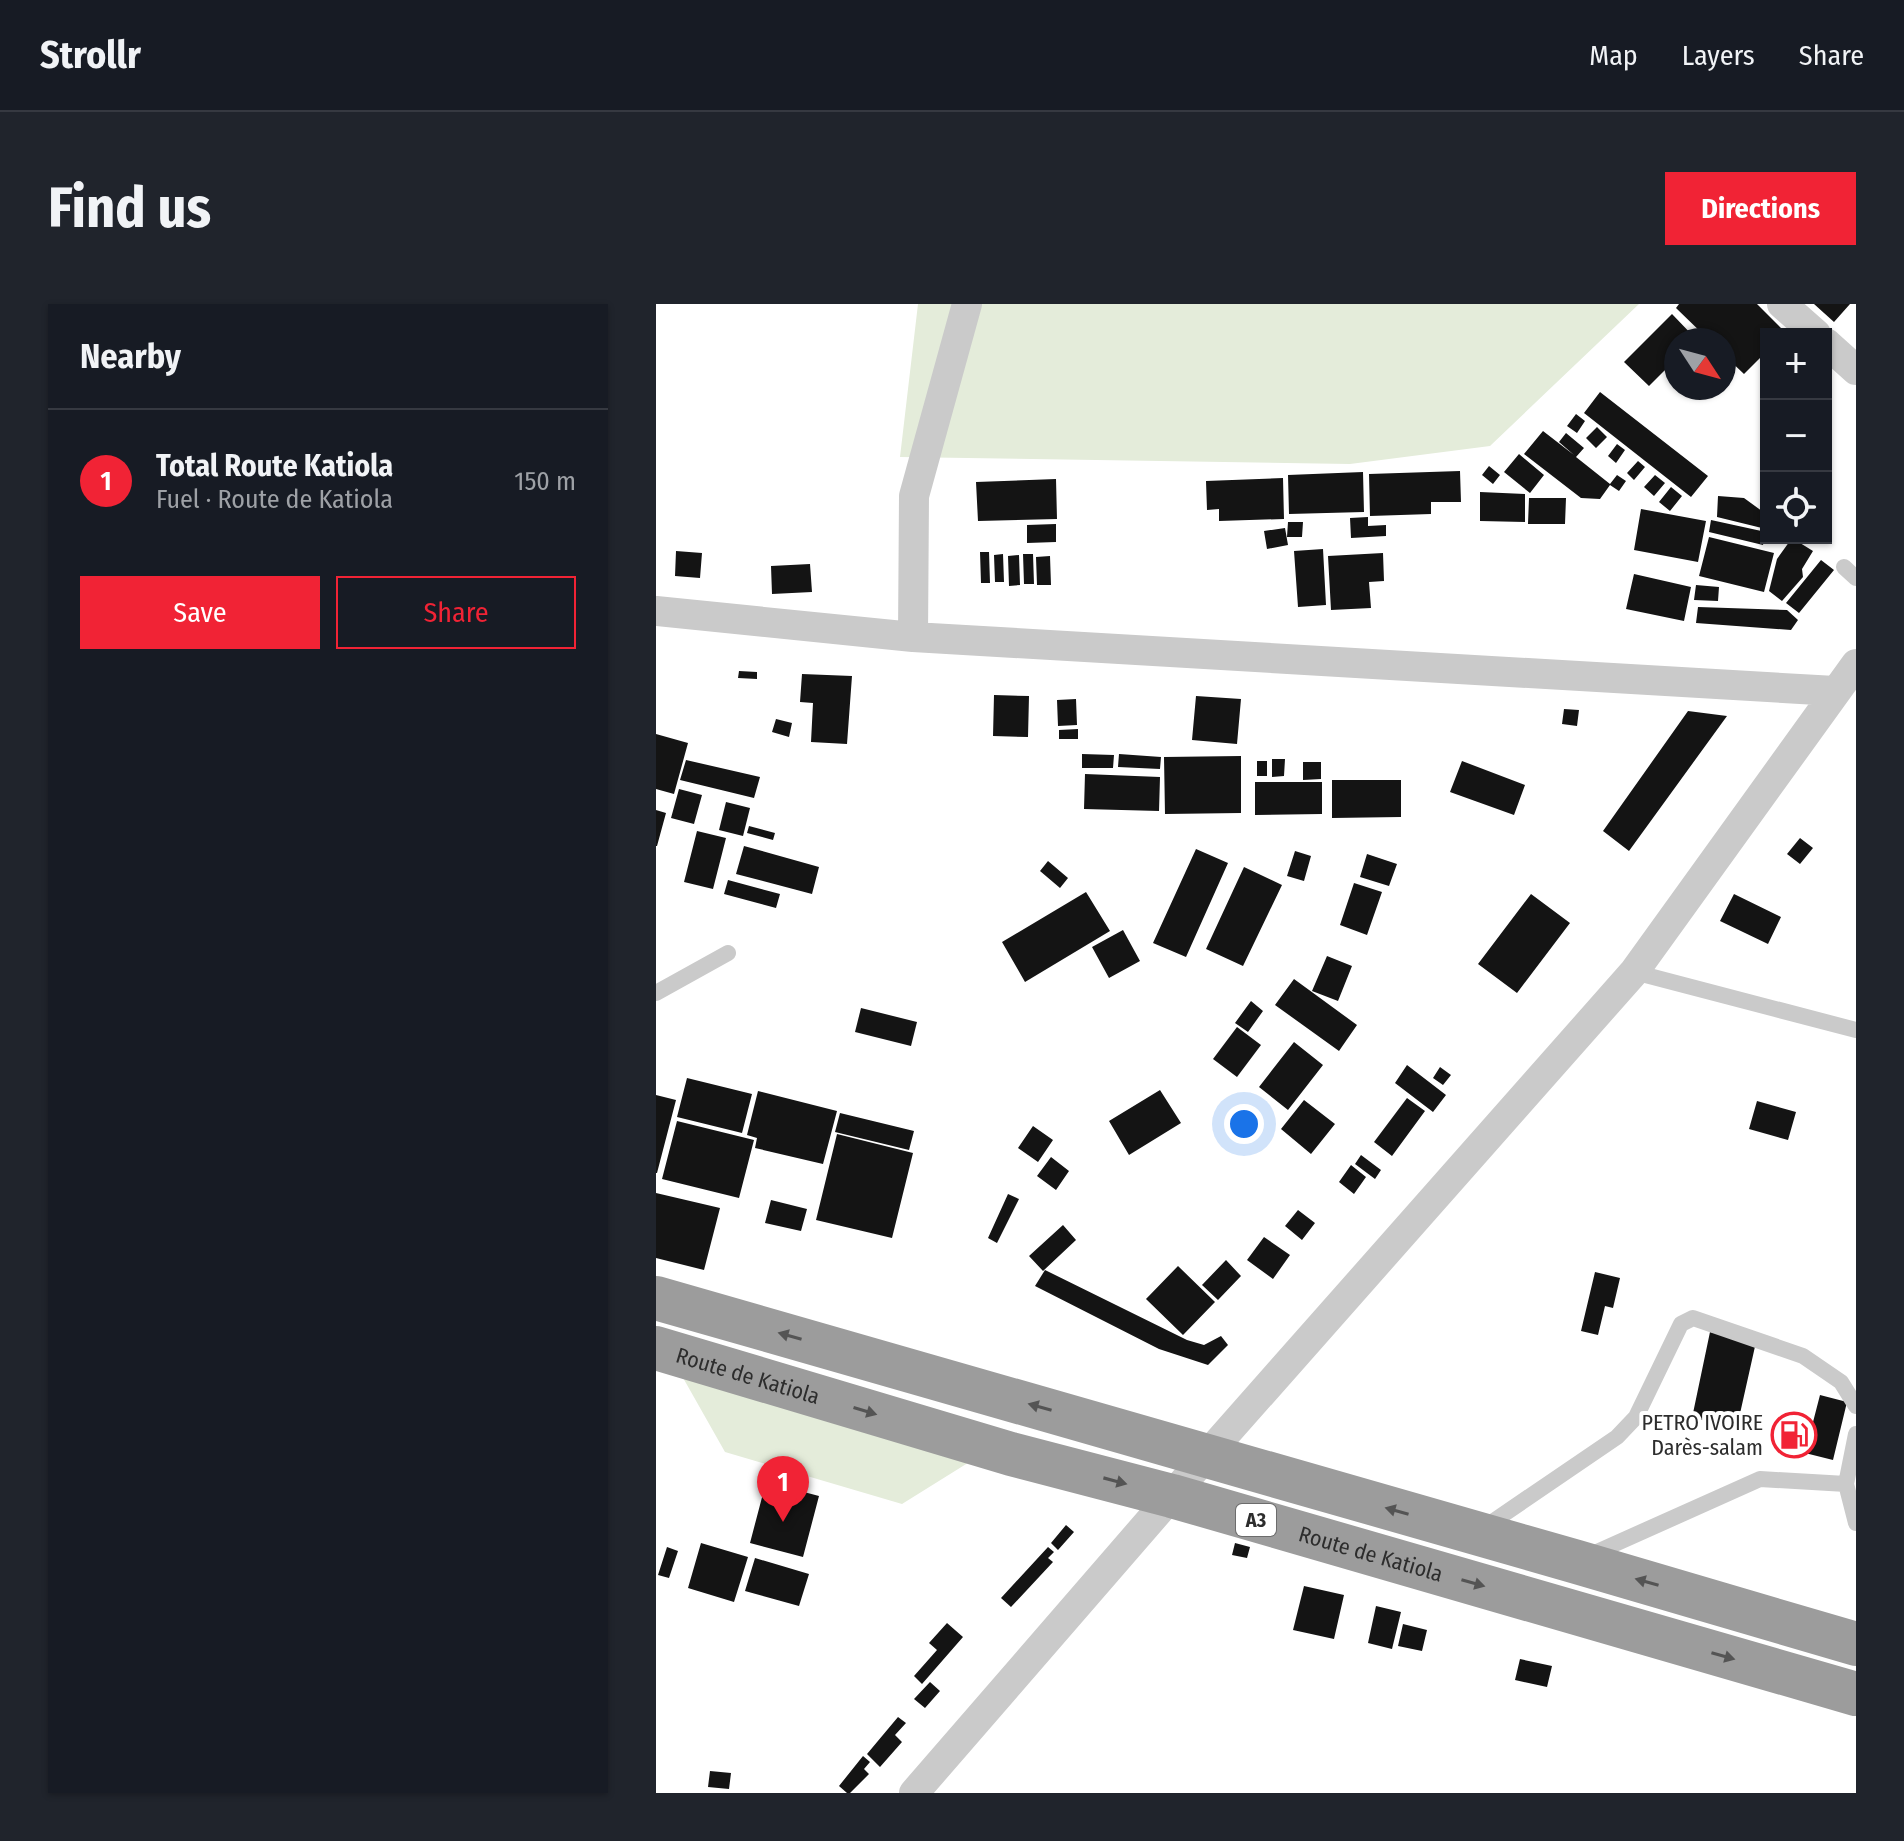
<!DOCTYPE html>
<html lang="en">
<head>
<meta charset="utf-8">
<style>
  body { margin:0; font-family:"Fira Sans Condensed",sans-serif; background:#20242c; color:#f1f3f6 }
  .controls { position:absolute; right:24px; top:24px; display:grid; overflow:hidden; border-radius:0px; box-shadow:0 2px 6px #0004 }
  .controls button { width:72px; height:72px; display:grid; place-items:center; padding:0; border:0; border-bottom:2px solid #363941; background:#171b24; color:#f1f3f6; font:40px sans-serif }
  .compass { position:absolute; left:1008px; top:24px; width:72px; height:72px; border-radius:50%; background:#171b24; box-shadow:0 2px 6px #0004; rotate:126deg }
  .you { position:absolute; left:588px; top:820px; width:28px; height:28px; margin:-20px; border:6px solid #fff; border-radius:50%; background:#1a73e8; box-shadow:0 0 0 12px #1a73e833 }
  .badge { display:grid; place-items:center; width:52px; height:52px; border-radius:50%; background:#f12335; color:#fff; font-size:26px; font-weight:700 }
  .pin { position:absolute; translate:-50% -66px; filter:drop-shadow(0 2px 4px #0008) }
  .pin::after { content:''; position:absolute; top:42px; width:28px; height:24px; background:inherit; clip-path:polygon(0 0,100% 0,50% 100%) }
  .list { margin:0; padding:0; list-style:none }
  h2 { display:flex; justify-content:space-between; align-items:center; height:104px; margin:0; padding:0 32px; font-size:34px }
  h2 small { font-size:26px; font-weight:400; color:#9ea1a6 }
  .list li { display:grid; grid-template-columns:52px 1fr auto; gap:24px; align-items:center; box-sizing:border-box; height:144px; padding:0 32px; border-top:2px solid #363941 }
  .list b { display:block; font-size:30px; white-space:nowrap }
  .list p { margin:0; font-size:26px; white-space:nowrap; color:#9ea1a6 }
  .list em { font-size:26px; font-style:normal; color:#9ea1a6 }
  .actions { display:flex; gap:16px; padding:24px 32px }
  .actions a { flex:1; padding:18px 0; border:2px solid #f12335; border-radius:0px; text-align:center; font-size:28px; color:#f12335 }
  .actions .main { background:#f12335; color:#fff }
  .icon { flex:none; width:44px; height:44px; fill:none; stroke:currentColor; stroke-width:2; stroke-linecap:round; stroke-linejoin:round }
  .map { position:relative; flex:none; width:1200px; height:1489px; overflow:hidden; border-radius:0px }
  header { display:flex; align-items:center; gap:48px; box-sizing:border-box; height:112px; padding:0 40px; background:#171b24; border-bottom:2px solid #363941 }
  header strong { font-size:38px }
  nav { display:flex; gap:44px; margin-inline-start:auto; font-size:28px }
  .intro { display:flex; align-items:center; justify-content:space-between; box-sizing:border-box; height:192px; padding:0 48px }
  h1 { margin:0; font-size:56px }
  .button { padding:20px 36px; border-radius:0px; background:#f12335; color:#fff; font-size:28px; font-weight:700 }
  main { display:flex; gap:48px; padding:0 48px }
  aside { flex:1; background:#171b24; border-radius:0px; box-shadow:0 2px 6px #0004 }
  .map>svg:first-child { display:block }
  .green { fill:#e4ecda }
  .building { fill:#141414 }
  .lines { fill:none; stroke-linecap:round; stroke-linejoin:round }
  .service { stroke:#cacaca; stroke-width:16 }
  .minor { stroke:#cacaca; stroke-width:30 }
  .trunk { stroke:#9c9c9c; stroke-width:44 }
  .oneway { fill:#545454 }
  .labels { text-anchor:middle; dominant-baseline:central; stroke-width:8; stroke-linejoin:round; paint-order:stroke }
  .shield { fill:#fff; stroke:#6c6c6c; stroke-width:2 }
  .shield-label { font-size:20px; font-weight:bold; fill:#2d2d2d }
  .street-label { font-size:22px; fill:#2d2d2d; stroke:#fff }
  .poi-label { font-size:22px; fill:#2d2d2d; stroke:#fff; text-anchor:end }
</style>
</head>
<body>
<header>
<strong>Strollr</strong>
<nav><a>Map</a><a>Layers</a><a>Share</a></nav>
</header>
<div class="intro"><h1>Find us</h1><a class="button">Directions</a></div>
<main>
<aside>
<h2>Nearby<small></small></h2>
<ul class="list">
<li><span class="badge">1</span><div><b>Total Route Katiola</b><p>Fuel · Route de Katiola</p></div><em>150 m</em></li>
</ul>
<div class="actions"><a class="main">Save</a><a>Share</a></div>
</aside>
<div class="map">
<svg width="1200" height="1489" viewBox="0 0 1200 1489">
  <rect width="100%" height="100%" fill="#fff"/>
  <path class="green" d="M262 0H983L834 142 694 160 244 153Z
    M26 1072 315 1157 246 1200 69 1148Z"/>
  <path class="building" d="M1023 0H1101L1129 28 1110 30V48L1088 70 1068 51V36H1053L1020 4Z
    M1158 0H1194L1178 18Z
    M1016 10 1040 35 1020 36V55L993 82 968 58Z
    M944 88 1052 172 1035 193 928 109Z
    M920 110 929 117 921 129 911 122Z
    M941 123 951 133 940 144 930 134Z
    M887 127 918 151 903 138 910 129 928 144 920 153 954 180 961 171 970 177 963 187 954 181 944 195 925 194 868 150Z
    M961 140 969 146 960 159 952 152Z
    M863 150 888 171 874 189 848 168Z
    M982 157 989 163 978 176 971 169Z
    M833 162 844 171 837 180 826 171Z
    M804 167 805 198H775V210L714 212 713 170Z
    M707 168 708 208 633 210 632 171Z
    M999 171 1009 179 998 192 988 183Z
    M627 174 628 215 563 217V205L551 206 550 177Z
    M400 175 401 215 322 217 320 178Z
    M1015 183 1026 192 1014 207 1003 198Z
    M824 188 869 190V218L824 217Z
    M1062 192 1088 194 1110 210V225L1061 213Z
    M873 194H910L909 220H872Z
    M985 205 1050 217 1042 258 978 246Z
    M712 213V222L730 221V232L695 234 694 214Z
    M1055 216 1110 228 1107 241 1053 228Z
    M632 218H647L646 233H631Z
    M400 220V238L371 239V221Z
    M629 224 632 241 611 245 608 227Z
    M1053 233 1118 249 1108 288 1043 272Z
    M1136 234 1157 247 1146 265 1147 273 1126 297 1113 287 1121 255Z
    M667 245 670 301 642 303 638 247Z
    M20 247 46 249 44 274 19 272Z
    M324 248H333L334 279H325Z
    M727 249 728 277 713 278 715 304 675 306 672 252Z
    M347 250 348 278H339L338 251Z
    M367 250H377L378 280H368Z
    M363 251 364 281 353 282 352 252Z
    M394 252 395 281H381L380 253Z
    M1165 256 1178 266 1143 309 1130 299Z
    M154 260 156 288 116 290 115 262Z
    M978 270 1035 283 1028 317 970 305Z
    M1040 281 1063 283 1062 297 1038 296Z
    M1042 303 1131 306 1142 316 1135 326 1040 319Z
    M83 367 101 368V375L82 374Z
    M146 370 196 372 191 440 155 438 157 399 144 398Z
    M338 391 373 392 372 433 337 432Z
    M540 392 585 395 581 440 536 436Z
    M420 395 421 421 402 422 401 396Z
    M908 405 923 406 921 422 906 420Z
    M1032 407 1071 412 973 547 947 527Z
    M120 415 136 419 133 433 116 428Z
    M422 425V435H403V426Z
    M0 430 32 439 18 490 0 485Z
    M426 450 458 451 457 464H426Z
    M463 450 505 453 504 465 462 463Z
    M585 452V509L509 510 508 453Z
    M616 455H629L628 472 616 473Z
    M30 456 104 473 98 494 24 476Z
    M601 457H611V472H601Z
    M806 457 869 481 858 511 794 488Z
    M647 458H665V475L647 476Z
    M429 470 504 473 503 507 428 505Z
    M676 476H745V513L676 514Z
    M599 478H666V510L599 511Z
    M23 485 46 491 38 520 15 514Z
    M70 498 94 504 87 532 63 526Z
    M0 506 10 509 1 542H0Z
    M93 522 119 529 117 536 91 529Z
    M41 527 70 534 57 585 28 578Z
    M1144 534 1157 544 1144 560 1131 550Z
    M88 542 163 563 156 590 80 570Z
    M540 545 572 559 530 653 497 639Z
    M639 547 655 552 648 577 631 572Z
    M711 550 741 560 733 582 704 573Z
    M392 557 412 574 404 584 384 567Z
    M588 563 626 581 587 662 550 645Z
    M72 576 124 590 120 604 68 590Z
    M698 579 726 588 711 631 684 621Z
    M430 588 454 627 369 678 346 638Z
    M875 590 914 619 861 689 822 660Z
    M1078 590 1125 613 1112 640 1064 617Z
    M467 626 484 657 453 674 436 643Z
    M671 652 696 662 682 697 656 687Z
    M638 675 701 721 683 747 619 701Z
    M595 697 607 707 592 728 579 719Z
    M205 704 261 718 255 742 199 728Z
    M581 723 605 741 581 773 557 755Z
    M638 738 667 761 632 806 603 783Z
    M751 761 790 791 777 808 739 779Z
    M784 763 795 771 787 781 777 774Z
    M31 774 96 790 86 829 21 813Z
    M504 786 525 819 473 851 453 817Z
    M102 787 181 807 167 860 99 844 101 834 91 831Z
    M0 791 20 796 1 869H0Z
    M751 794 769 807 736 852 718 838Z
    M648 796 679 820 655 850 625 825Z
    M1101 797 1140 808 1132 836 1093 825Z
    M184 809 258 827 253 846 179 828Z
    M21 817 98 836 83 894 6 875Z
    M377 822 397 836 382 858 362 844Z
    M181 830 257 849 236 934 160 916Z
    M705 851 725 866 719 875 699 860Z
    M395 853 413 867 400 886 381 872Z
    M695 861 710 873 698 890 683 878Z
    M0 889 64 904 48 966 0 954Z
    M352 890 363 895 341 939 332 934Z
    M115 896 151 905 145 927 109 919Z
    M642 906 659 919 646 936 629 922Z
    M407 921 420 936 387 967 373 952Z
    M608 933 634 951 617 975 591 956Z
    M570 956 585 972 562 996 546 981Z
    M522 962 559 998 527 1031 490 995Z
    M389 966 531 1036 548 1041 565 1032 572 1041 552 1061 503 1045 379 982Z
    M939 968 964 974 957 1004 949 1002 942 1031 925 1027Z
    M1054 1028 1100 1038 1081 1123 1036 1114Z
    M1164 1091 1191 1098 1177 1156 1149 1149Z
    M110 1178 163 1192 147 1253 94 1239Z
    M410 1221 418 1228 402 1246 395 1239Z
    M45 1239 92 1253 78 1298 32 1284Z
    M579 1239 594 1243 591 1254 576 1251Z
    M11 1243 22 1247 13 1274 2 1271Z
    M392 1243 398 1248 392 1254 397 1258 355 1303 345 1294Z
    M99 1254 153 1270 143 1302 89 1287Z
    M648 1282 688 1291 678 1335 637 1326Z
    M720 1302 745 1308 736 1345 712 1339Z
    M291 1319 307 1333 266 1380 258 1372 281 1346 273 1339Z
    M747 1320 771 1326 766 1347 742 1342Z
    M864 1355 896 1362 891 1383 859 1376Z
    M274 1378 284 1387 269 1404 258 1395Z
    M242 1413 250 1419 239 1431 246 1438 224 1463 211 1450Z
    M207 1452 214 1458 208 1465 213 1470 194 1489H191L183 1482Z
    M54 1467 75 1469 73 1485 52 1483Z"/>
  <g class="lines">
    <path class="service" d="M1188 263 1200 274
      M978 668 1200 726
      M0 689 72 649
      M1190 1180 1200 1130
      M826 1225 961 1133 980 1113 1025 1020 1037 1014 1147 1052 1185 1078 1200 1102
      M932 1252 1104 1175 1190 1180 1200 1219"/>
    <path class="minor" d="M1126 0 1160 30
      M1170 39 1200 66
      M0 307 257 333 1179 387
      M257 333 258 192 311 0
      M258 1489 551 1151 978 668 1200 360"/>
    <g class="trunk">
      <path d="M0 994 921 1258 1200 1340"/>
      <path id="s1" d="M0 1044 355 1150 516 1192 1200 1390"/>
    </g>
  </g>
  <defs><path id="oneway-solid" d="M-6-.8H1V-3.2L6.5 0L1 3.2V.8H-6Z" transform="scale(2)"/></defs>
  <g class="oneway">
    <use href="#oneway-solid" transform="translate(134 1032) rotate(-164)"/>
    <use href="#oneway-solid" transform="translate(384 1103) rotate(-164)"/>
    <use href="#oneway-solid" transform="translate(209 1107) rotate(17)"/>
    <use href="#oneway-solid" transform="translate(459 1177) rotate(15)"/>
    <use href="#oneway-solid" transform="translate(741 1207) rotate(-164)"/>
    <use href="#oneway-solid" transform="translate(991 1278) rotate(-164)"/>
    <use href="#oneway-solid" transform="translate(817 1279) rotate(16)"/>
    <use href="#oneway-solid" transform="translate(1067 1352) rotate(16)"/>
  </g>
  <defs>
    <g id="fuel-ring" transform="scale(2.3)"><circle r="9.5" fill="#fff" stroke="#f12335" stroke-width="1.5"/><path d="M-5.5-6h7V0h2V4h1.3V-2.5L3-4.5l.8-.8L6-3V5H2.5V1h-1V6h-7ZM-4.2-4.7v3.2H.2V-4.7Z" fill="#f12335"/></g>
  </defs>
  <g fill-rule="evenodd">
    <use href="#fuel-ring" x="1138" y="1131"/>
  </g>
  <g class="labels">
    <rect class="shield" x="580" y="1200" width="40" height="32" rx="6"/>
    <g class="shield-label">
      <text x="600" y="1216">A3</text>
    </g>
    <g class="street-label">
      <text stroke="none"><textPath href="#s1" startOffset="96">Route de Katiola</textPath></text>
      <text stroke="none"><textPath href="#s1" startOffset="744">Route de Katiola</textPath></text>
    </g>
    <g class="poi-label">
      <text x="1107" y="1118">PETRO IVOIRE<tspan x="1107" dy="25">Darès-salam</tspan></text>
    </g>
  </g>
</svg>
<div class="controls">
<button>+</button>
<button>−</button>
<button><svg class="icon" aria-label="locate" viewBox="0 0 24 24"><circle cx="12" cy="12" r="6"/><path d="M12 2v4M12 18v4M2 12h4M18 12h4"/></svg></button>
</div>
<svg class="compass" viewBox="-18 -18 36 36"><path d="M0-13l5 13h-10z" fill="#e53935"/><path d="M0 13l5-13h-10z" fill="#9ea1a6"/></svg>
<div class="you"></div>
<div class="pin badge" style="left:127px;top:1218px">1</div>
</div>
</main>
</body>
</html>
